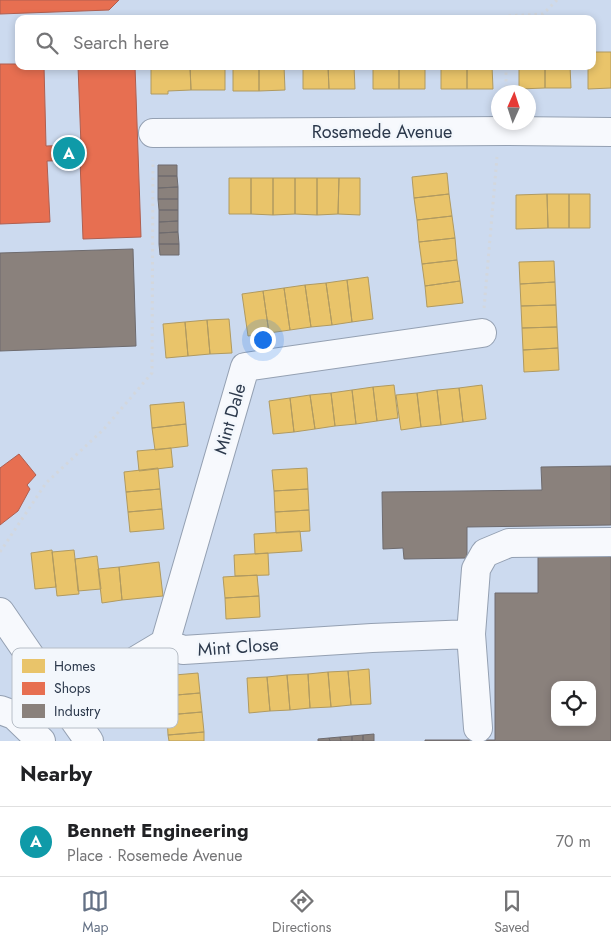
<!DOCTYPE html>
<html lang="en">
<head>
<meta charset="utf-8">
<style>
  body { margin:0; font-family:Jost,sans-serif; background:#f6f6f6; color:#202124 }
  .controls { position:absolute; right:15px; bottom:15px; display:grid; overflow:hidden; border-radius:10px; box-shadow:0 2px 8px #0003 }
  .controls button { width:45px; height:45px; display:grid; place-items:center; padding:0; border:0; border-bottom:1px solid #e0e0e0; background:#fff; color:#202124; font:25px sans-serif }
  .compass { position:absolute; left:491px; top:85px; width:45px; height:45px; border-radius:50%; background:#fff; box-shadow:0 2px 8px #0003; rotate:3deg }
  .you { position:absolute; left:262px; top:339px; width:18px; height:18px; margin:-12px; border:4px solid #fff; border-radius:50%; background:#1a73e8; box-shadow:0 0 0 8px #1a73e833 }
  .badge { display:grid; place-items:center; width:32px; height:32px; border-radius:50%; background:#647185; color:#fff; font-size:16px; font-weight:700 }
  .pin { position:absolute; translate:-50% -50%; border:2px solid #fff; box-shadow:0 1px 5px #0006 }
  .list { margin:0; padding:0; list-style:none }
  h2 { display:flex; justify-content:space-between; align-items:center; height:65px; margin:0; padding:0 20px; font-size:21px }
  h2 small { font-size:16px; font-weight:400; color:#757577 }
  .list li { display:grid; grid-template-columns:32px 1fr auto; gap:15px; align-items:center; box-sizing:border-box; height:70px; padding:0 20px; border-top:1px solid #e0e0e0 }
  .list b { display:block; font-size:19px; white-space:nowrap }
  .list p { margin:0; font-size:16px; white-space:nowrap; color:#757577 }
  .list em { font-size:16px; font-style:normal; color:#757577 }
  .icon { flex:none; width:28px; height:28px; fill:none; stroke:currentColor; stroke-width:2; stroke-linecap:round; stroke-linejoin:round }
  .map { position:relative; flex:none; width:611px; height:741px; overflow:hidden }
  .search { position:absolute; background:#fff; box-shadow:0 2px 8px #0003; left:15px; right:15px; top:15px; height:55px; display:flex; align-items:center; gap:12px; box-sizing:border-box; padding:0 18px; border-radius:10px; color:#757577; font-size:19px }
  .sheet { height:135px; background:#fff }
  nav { display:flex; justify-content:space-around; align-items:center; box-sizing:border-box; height:70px; border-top:1px solid #e0e0e0; background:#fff; font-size:14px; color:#757577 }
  nav a { display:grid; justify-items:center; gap:2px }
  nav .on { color:#647185 }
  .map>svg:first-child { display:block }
  .homes { fill:#e9c46a; stroke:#b09a61 }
  .shops { fill:#e76f51; stroke:#af5f50 }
  .industry { fill:#8a817c; stroke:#6e6b6e; fill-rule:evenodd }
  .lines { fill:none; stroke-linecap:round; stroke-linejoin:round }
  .minor-casing { stroke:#94a0b2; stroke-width:30 }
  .path { stroke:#d3d7dd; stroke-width:3; stroke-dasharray:2.5 4; stroke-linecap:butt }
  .minor { stroke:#f7f9fd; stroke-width:28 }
  .labels { text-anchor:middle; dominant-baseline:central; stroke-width:5; stroke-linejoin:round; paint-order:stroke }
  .street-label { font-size:18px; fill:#2c394c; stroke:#f3f7fc }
  .key { fill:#f3f7fc; stroke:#b7bec7; stroke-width:1 }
  .key-label { font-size:14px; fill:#2c394c }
</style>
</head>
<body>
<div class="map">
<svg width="611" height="741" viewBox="0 0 611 741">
  <rect width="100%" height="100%" fill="#ccdaef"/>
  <path class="homes" d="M592 52H611V88L588 89V66H592Z
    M151 66H190L191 90 168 91V94H151Z
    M190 66H221V68L225 67V90H191Z
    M233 66H259V91H233Z
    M259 66H284L285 90 259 91Z
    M303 66H328L329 89H303Z
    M328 66H354L355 89H329Z
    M373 66H399V89H373Z
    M399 66H425V89H399Z
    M441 66H467V89H441Z
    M467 66H492L493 89H467Z
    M519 66H545V88L519 89Z
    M545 66H570L571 88H545Z
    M447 173 449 194 414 198 412 177Z
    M229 178H251V214H229Z
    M251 178H273V215L251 214Z
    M273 178H295V214L273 215Z
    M295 178H317V215L295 214Z
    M317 178H339L338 214 317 215Z
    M339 178H360V215L338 214Z
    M449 194 452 216 417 220 414 198Z
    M547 194 548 228 516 229V195Z
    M547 194H569V228H548Z
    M569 194H590V228H569Z
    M452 216 455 238 419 242 417 220Z
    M455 238 457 260 422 264 419 242Z
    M457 260 460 281 425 286 422 264Z
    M554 261 555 282 520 284 519 262Z
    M368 277 373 319 352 322 347 280Z
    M347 280 352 322 332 325 326 283Z
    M460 281 463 303 427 307 425 286Z
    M555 282 556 305 521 306 520 284Z
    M326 283 332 325 311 327 305 285Z
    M305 285 311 327 290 330 284 288Z
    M284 288 290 330 269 333 263 291Z
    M263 291 269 333 248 336 242 294Z
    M556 305 557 327 522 328 521 306Z
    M229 319 232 353 210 354 207 320Z
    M207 320 210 354 188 356 185 322Z
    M185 322 188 356 166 358 163 324Z
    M557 327 558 348 523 350 522 328Z
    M558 348 559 370 524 372 523 350Z
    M394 385 398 418 377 421 373 387Z
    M482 385 486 419 463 422 459 388Z
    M373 387 377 421 356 424 352 390Z
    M459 388 463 422 441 425 437 390Z
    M352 390 356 424 335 426 331 393Z
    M437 390 441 425 421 427 417 393Z
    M331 393 335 426 315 429 310 395Z
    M417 393 421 427 401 430 396 395Z
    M310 395 315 429 294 432 290 398Z
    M290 398 294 432 273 434 269 401Z
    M184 402 186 424 152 428 150 405Z
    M186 424 188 446 155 450 152 428Z
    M171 448 173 467 139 471 137 451Z
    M158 468 160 489 126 492 124 472Z
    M307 468 308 489 274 491 272 470Z
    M160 489 162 509 128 512 126 492Z
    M308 489 309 510 275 512 274 491Z
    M162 509 164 529 130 532 128 512Z
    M309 510 310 531 276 533 275 512Z
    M300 531 302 551 255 554 254 534Z
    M52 550 56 587 35 589 31 553Z
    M74 550 79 594 57 596 52 552Z
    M268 553 269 575 235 576 234 555Z
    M97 556 101 589 78 591 75 559Z
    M159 562 163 596 122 600 119 567Z
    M119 567 122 600 102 603 98 569Z
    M257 575 259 596 225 598 223 577Z
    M259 596 260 617 226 619 225 598Z
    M369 669 371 704 351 705 348 671Z
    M348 671 351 705 331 707 328 672Z
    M328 672 331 707 310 708 308 674Z
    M198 673 200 693 165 696 163 676Z
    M308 674 310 708 290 710 287 675Z
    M287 675 290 710 270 711 267 677Z
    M267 677 270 711 249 713 247 678Z
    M200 693 202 712 167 715 165 696Z
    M202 712 204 732 168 735 167 715Z
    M204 732V741H169L168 735Z"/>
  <path class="shops" d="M0 0H119L109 10 0 14Z
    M0 64H19V66H44L46 146 81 145 78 66H135L141 237 83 239 80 160 47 161 50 222 0 224Z
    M19 454 36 475 27 485 30 489 18 511 0 525V468Z"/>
  <path class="industry" d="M158 165H177V176H158Z
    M158 176H177L178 187 158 188Z
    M178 187V199H158V188Z
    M158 199H178V210H159Z
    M159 210H178V221L159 222Z
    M178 221V232L159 233V222Z
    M178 232 179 244H159V233Z
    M159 244H179V255H160Z
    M133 249 136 346 0 351V253Z
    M611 466V525L467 527V558L404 559 403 548 383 549 382 492 542 490 541 467Z
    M538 551 611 552V741H425V740H495V593H538ZM555 685H592V722H555Z
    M374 734V741H363V735Z
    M363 735V741H352V736Z
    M352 736V741H341L340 737Z
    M340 737 341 741H330L329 738Z
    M329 738 330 741H318V739Z"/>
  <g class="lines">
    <g class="minor-casing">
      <path id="minor" d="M153 133 507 131 611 132
        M0 612 63 704 89 741
        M165 643 245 367 482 333
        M63 704 165 643 183 650 372 638 471 634
        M0 710 14 715 41 741
        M478 728 471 634 476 569 485 553 509 543 611 542"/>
    </g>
    <path class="path" d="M505 19V16L543 14 557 0
      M506 66V92
      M484 308 497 157
      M0 552 46 483 103 430 152 373 153 160"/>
    <use href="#minor" class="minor"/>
  </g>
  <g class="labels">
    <g class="street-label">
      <text x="382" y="132">Rosemede Avenue</text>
      <text transform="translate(230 419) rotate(-74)">Mint Dale</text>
      <text transform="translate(238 647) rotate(-4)">Mint Close</text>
    </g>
  </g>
  <rect x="12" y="648" width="166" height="80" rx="8" class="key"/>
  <rect x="22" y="659" width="23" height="14" fill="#e9c46a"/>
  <rect x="22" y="682" width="23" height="13" fill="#e76f51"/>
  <rect x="22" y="704" width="23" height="14" fill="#8a817c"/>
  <g class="key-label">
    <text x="54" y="671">Homes</text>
    <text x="54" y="693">Shops</text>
    <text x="54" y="716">Industry</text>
  </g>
</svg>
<div class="controls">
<button><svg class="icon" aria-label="locate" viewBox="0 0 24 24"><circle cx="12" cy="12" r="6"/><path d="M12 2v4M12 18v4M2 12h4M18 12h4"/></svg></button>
</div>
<svg class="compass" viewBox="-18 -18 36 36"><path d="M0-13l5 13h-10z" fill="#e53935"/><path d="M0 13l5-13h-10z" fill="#757577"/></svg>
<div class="you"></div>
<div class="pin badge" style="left:69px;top:153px;background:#0f9aa8">A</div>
<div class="search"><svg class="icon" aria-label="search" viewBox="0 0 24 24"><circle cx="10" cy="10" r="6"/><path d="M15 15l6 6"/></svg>Search here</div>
</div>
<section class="sheet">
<h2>Nearby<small></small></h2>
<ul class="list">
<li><span class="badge" style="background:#0f9aa8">A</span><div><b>Bennett Engineering</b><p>Place · Rosemede Avenue</p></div><em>70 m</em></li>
</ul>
</section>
<nav>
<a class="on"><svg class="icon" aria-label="map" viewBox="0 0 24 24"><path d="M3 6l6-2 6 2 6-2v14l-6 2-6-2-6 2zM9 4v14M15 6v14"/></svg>Map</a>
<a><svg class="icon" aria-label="directions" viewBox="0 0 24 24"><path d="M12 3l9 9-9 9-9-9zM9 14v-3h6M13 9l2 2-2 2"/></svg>Directions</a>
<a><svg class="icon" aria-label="saved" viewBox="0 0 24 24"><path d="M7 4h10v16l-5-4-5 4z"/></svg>Saved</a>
</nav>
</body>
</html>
